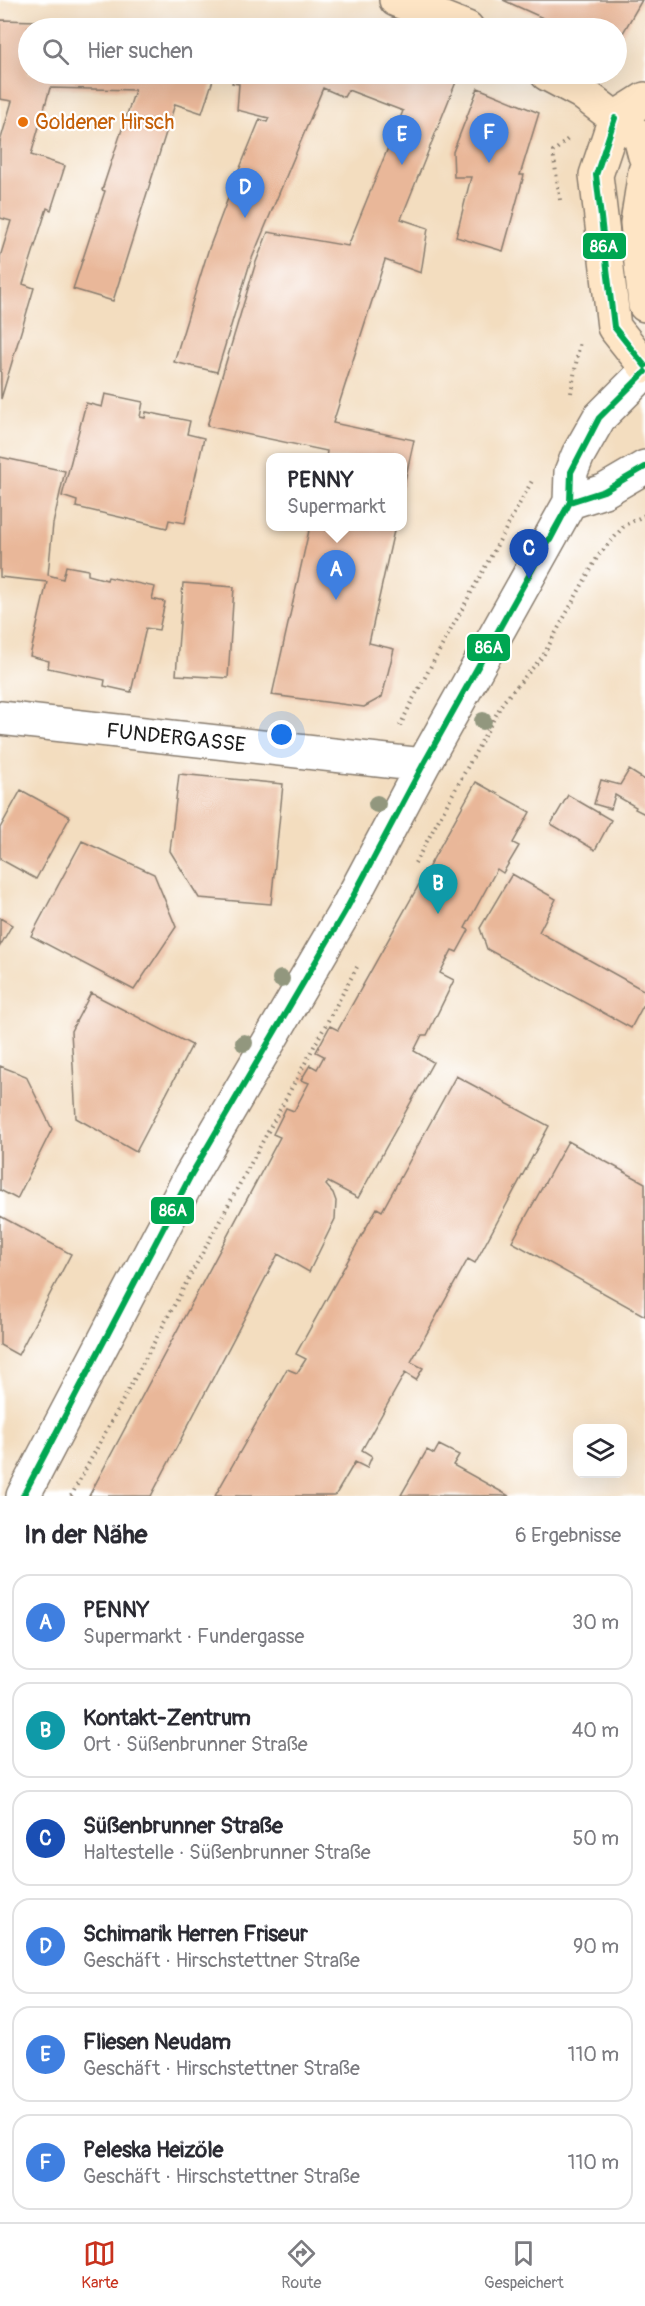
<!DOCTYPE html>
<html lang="de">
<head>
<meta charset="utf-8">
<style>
  body { margin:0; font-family:Pangolin,sans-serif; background:#f7f7f7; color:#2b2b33 }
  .controls { position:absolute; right:18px; bottom:18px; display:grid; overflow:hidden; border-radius:12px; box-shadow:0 6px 24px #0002 }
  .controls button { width:54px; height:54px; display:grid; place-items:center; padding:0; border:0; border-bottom:2px solid #e1e1e2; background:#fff; color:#2b2b33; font:30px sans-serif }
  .you { position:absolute; left:282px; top:735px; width:21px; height:21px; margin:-15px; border:4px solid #fff; border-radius:50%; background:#1a73e8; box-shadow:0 0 0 9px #1a73e833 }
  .badge { display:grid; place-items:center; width:39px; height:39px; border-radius:50%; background:#c8321e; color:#fff; font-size:20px; font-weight:700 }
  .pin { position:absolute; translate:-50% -50px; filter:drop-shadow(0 2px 3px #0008) }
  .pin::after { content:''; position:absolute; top:32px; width:21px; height:18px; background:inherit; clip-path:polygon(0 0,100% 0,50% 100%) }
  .popup { position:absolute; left:266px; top:453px; width:141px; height:78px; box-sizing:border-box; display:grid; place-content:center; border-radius:12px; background:#fff; filter:drop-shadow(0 2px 4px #0005); font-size:20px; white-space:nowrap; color:#7c7c81 }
  .popup b { font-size:22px; color:#2b2b33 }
  .popup::after { content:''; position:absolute; left:50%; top:100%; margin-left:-12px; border:12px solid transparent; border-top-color:#fff }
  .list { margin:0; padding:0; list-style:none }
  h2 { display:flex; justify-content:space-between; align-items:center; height:78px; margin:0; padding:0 24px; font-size:26px }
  h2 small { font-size:20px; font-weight:400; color:#7c7c81 }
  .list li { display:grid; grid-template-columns:39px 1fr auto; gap:18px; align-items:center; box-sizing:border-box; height:96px; margin:0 12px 12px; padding:0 12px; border:2px solid #e1e1e2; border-radius:18px }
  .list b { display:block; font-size:22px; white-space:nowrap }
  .list p { margin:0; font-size:20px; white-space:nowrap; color:#7c7c81 }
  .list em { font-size:20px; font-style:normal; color:#7c7c81 }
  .icon { flex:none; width:33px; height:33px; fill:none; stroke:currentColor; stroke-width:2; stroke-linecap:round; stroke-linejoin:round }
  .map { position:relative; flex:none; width:645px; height:1496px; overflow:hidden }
  .search { position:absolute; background:#fff; box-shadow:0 6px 24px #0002; left:18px; right:18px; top:18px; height:66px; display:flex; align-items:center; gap:15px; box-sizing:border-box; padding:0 21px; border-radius:33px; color:#7c7c81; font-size:22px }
  .sheet { height:726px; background:#fff }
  nav { display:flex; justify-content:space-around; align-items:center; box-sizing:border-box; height:84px; border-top:2px solid #e1e1e2; background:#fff; font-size:16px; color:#7c7c81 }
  nav a { display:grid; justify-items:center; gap:3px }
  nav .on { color:#c8321e }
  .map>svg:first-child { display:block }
  .building { fill:#e9b799 }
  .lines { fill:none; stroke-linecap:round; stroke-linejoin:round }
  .minor-casing { stroke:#887c6e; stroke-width:36 }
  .secondary-casing { stroke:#887c6e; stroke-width:36 }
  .path { stroke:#887c6e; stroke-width:4; stroke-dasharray:1.5 4.5; stroke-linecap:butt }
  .minor { stroke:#fff; stroke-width:33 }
  .secondary { stroke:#fee5c5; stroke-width:33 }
  .bus-1-casing { stroke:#fff; stroke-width:10 }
  .bus-1 { stroke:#00a651; stroke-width:6 }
  .tree { fill:#92977e }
  .food-dot { fill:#e8710a; stroke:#fff; stroke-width:2 }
  .labels { text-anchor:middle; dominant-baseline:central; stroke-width:4.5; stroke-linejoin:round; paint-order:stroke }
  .food-label { font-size:21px; fill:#c56008; stroke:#fff; text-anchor:start }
  .street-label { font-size:21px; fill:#1c1c1c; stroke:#fff }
  .line-badge { stroke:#fff; stroke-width:2 }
  .badge-label { font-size:16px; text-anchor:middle; font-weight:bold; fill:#fff }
</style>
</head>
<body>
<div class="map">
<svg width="645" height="1496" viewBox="0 0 645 1496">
  <rect width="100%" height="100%" fill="#fff"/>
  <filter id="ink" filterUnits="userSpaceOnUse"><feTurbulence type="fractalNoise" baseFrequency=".0167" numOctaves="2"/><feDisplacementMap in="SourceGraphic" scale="12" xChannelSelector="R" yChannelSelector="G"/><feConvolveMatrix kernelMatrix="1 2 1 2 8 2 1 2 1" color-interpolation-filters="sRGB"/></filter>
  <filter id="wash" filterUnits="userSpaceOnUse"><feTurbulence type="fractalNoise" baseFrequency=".008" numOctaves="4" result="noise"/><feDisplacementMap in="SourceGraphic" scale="24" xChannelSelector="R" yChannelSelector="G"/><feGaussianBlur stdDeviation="1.35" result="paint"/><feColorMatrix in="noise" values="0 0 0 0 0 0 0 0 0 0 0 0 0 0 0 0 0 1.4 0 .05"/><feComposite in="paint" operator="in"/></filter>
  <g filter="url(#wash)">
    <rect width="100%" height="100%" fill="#f3ddbf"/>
    <g id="blocks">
      <path class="building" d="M503 0H642L616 45V28H565Z
        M0 20 224 26 223 28H28V74H215L202 113 175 104 113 301 73 289 105 191 102 190 135 90 50 88 31 155 65 166 51 210 47 208 23 284 34 288 1 399 0 257 11 221 0 218V142L12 101 0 99Z
        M234 74H450L458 77 401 219 428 228 421 273 385 260 333 423 414 440 403 489 402 458H326L327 451 207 426 256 262 268 232 348 246 403 111 348 90 344 97 323 88 250 263 217 372 174 362 208 251 233 185 260 119 267 122 269 118 237 110 239 84 232 83Z
        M478 88 539 113 520 175H524L503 251 456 237 471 177H454L453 152Z
        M105 394 143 402 140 417 145 418 146 412 190 421 187 434 204 438 185 523 169 520 167 528 76 507 77 501 62 496 86 403 102 407Z
        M0 457 65 471 53 524 48 575 63 579 66 566 88 570V575L107 580 108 577 155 587 152 599 165 602 159 630 146 628 131 692 104 686 105 680 48 668 49 661 30 656 47 582 0 577Z
        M310 526H395L369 643 394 649 382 697 364 707 272 695Z
        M183 583 234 587 228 678 176 675Z
        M629 770 645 780V814L635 809 636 807 615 795 611 809 594 804 601 780 620 785Z
        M179 774 283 784 271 904 199 898 170 851Z
        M476 782 530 812 513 843 519 846 503 873 497 869 465 928 469 930 457 952 452 950 440 973 454 980 427 1035H422L414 1051 433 1062 358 1198 328 1182 326 1185 333 1193 336 1201 335 1219 309 1272 278 1254 151 1496H89L280 1137 273 1134 286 1108 294 1111 309 1083 301 1080 310 1065 317 1069 324 1056 316 1052 330 1026 338 1030Z
        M21 790 70 817 36 879 0 859V828Z
        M568 795 611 820 595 850 551 824Z
        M82 841 154 874 176 927 134 990 31 936Z
        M512 874 556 899 539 932 645 991V1002L631 1028 487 949 480 928Z
        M0 918 12 925 0 946Z
        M91 993 192 1045 136 1152 76 1118 71 1031Z
        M0 1066 26 1076 52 1129 17 1199 0 1190Z
        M456 1076 549 1126 475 1263 468 1259 411 1362 423 1368 416 1380 405 1373 362 1450 372 1456 367 1468 355 1462 335 1496H215L287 1369 297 1373 306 1359 296 1354 377 1208 382 1211Z
        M568 1141 645 1183V1316L512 1242Z
        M0 1216 71 1254 18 1355 0 1345Z
        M439 1445 459 1455 453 1465 509 1496 401 1495 427 1450 434 1454Z"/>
    </g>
  </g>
  <g filter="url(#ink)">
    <use href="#blocks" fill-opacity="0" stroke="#887c6e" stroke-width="1.5"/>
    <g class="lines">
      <g class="minor-casing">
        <path id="minor" d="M570 502 604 491 645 467
          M0 718 423 765
          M23 1496 191 1175 347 908 423 765 570 502 571 472 578 455 599 418 645 372"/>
      </g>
      <g class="secondary-casing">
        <path id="secondary" d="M396 0 467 28
          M547 74 581 92 640 137 645 156
          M615 118 596 175 614 327 645 366
          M615 118 645 99
          M645 171 637 223 645 305"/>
      </g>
      <path class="path" d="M560 200 553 152 569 138
        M571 393 580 341
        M400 726 412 701 533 479
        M415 863 503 702 543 656 598 556 625 525 645 515
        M71 1496 357 967"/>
      <use href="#minor" class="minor"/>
      <use href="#secondary" class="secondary"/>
      <g class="bus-1-casing">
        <path id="bus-1" d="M615 118 596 175 614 327 645 366
          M550 540 570 502 604 491 645 467
          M23 1496 191 1175 347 908 423 765 570 502 571 472 599 418 645 372"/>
      </g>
      <use href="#bus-1" class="bus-1"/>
    </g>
    <g class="tree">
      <circle cx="483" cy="721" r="9"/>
      <circle cx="377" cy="804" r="9"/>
      <circle cx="281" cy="979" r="9"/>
      <circle cx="244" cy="1043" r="9"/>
    </g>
  </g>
  <circle class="food-dot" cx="23" cy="122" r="6"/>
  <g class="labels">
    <g class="food-label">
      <text x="35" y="122">Goldener Hirsch</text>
    </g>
    <g class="street-label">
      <text transform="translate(176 738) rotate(6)">FUNDERGASSE</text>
    </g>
  </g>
  <g class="line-badge">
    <rect x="582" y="232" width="45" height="28" rx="6" fill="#00a651"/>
    <rect x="466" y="633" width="45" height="29" rx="6" fill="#00a651"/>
    <rect x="150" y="1196" width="45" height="29" rx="6" fill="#00a651"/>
  </g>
  <g class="badge-label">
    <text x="604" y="252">86A</text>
    <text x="489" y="653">86A</text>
    <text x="173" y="1216">86A</text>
  </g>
</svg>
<div class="controls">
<button><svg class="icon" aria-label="layers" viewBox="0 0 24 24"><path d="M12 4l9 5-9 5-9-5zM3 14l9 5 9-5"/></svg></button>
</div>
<div class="you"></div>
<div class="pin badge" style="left:336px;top:600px;background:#3f7fe0">A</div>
<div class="popup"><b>PENNY</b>Supermarkt</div>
<div class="pin badge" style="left:438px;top:914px;background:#0f9aa8">B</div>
<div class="pin badge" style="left:529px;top:579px;background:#1a4fb4">C</div>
<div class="pin badge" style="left:245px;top:218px;background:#3f7fe0">D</div>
<div class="pin badge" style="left:402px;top:165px;background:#3f7fe0">E</div>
<div class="pin badge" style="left:489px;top:163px;background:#3f7fe0">F</div>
<div class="search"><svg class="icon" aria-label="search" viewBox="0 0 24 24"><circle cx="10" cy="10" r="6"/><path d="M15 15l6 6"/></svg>Hier suchen</div>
</div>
<section class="sheet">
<h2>In der Nähe<small>6 Ergebnisse</small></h2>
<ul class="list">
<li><span class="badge" style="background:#3f7fe0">A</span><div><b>PENNY</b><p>Supermarkt · Fundergasse</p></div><em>30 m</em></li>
<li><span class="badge" style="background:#0f9aa8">B</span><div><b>Kontakt-Zentrum</b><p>Ort · Süßenbrunner Straße</p></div><em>40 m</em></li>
<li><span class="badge" style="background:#1a4fb4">C</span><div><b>Süßenbrunner Straße</b><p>Haltestelle · Süßenbrunner Straße</p></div><em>50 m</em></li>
<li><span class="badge" style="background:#3f7fe0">D</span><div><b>Schimarik Herren Friseur</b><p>Geschäft · Hirschstettner Straße</p></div><em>90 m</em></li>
<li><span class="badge" style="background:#3f7fe0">E</span><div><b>Fliesen Neudam</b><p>Geschäft · Hirschstettner Straße</p></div><em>110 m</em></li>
<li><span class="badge" style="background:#3f7fe0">F</span><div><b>Peleska Heizöle</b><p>Geschäft · Hirschstettner Straße</p></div><em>110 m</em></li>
</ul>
</section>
<nav>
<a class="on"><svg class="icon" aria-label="map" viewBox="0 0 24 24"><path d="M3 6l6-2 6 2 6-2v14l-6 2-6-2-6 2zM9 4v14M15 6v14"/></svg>Karte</a>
<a><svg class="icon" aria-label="directions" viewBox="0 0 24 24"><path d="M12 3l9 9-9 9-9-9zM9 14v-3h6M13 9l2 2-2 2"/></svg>Route</a>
<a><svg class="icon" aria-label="saved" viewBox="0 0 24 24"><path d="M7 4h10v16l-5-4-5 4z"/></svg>Gespeichert</a>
</nav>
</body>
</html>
